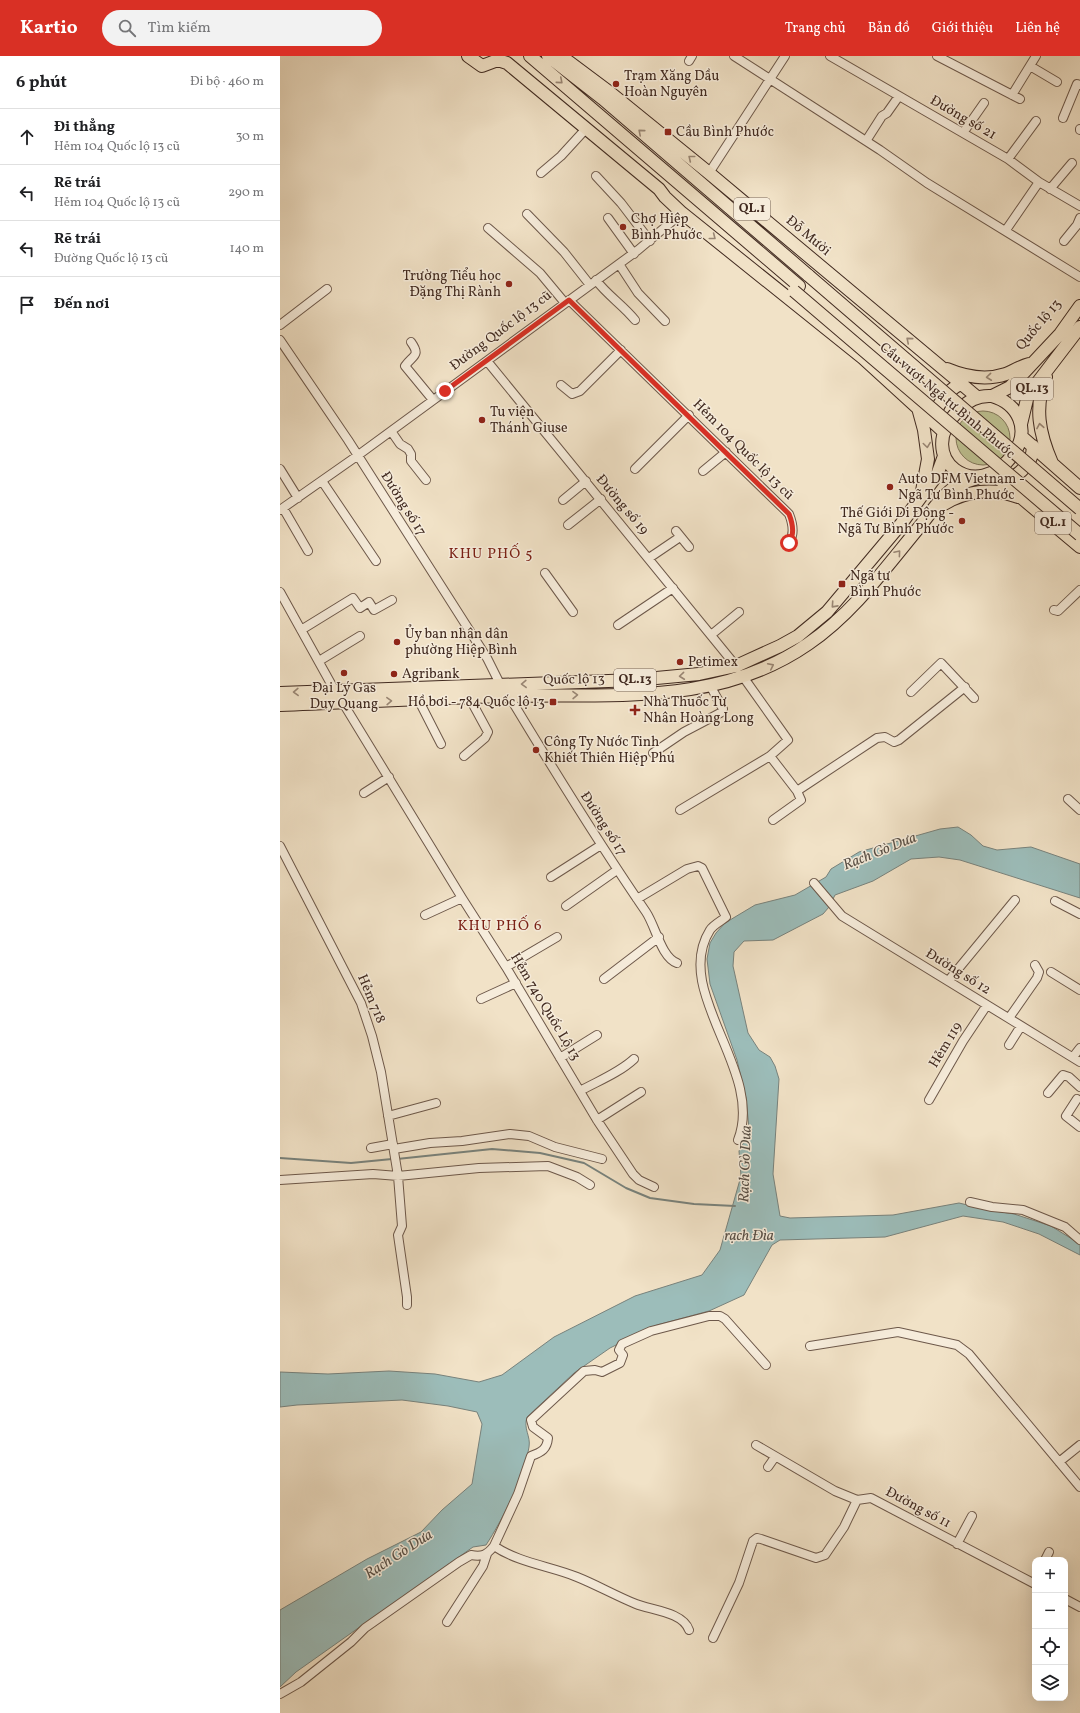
<!DOCTYPE html>
<html lang="vi">
<head>
<meta charset="utf-8">
<style>
  body { margin:0; font-family:Vollkorn,serif; background:#f2f2f2; color:#202124 }
  .controls { position:absolute; right:12px; bottom:12px; display:grid; overflow:hidden; border-radius:8px; box-shadow:0 4px 16px #0002 }
  .controls button { width:36px; height:36px; display:grid; place-items:center; padding:0; border:0; border-bottom:1px solid #e0e0e0; background:#fff; color:#202124; font:20px sans-serif }
  .stop { position:absolute; width:12px; height:12px; margin:-9px; border:3px solid #d93025; border-radius:50%; background:#fff }
  .stop.end { background:#d93025; border-color:#fff; box-shadow:0 1px 4px #0008 }
  .list { margin:0; padding:0; list-style:none }
  h2 { display:flex; justify-content:space-between; align-items:center; height:52px; margin:0; padding:0 16px; font-size:17px }
  h2 small { font-size:13px; font-weight:400; color:#757577 }
  .list li { display:grid; grid-template-columns:26px 1fr auto; gap:12px; align-items:center; box-sizing:border-box; height:56px; padding:0 16px; border-top:1px solid #e0e0e0 }
  .list b { display:block; font-size:15px; white-space:nowrap }
  .list p { margin:0; font-size:13px; white-space:nowrap; color:#757577 }
  .list em { font-size:13px; font-style:normal; color:#757577 }
  .icon { flex:none; width:22px; height:22px; fill:none; stroke:currentColor; stroke-width:2; stroke-linecap:round; stroke-linejoin:round }
  .map { position:relative; flex:none; width:800px; height:1657px; overflow:hidden }
  header { display:flex; align-items:center; gap:24px; box-sizing:border-box; height:56px; padding:0 20px; background:#d93025; color:#fff }
  header strong { font-size:19px }
  nav { display:flex; gap:22px; margin-inline-start:auto; font-size:14px }
  .search { width:280px; height:36px; background:#f2f2f2; display:flex; align-items:center; gap:10px; box-sizing:border-box; padding:0 14px; border-radius:22px; color:#757577; font-size:15px }
  main { display:flex }
  aside { flex:1; background:#fff }
  .map>svg:first-child { display:block }
  .green { fill:#bec292; stroke:#807659 }
  .water { fill:#9cbdba; stroke:#78827c }
  .lines { fill:none; stroke-linecap:round; stroke-linejoin:round }
  .stream { stroke:#78827c; stroke-width:2 }
  .minor-casing { stroke:#6d584a; stroke-width:10 }
  .highway-casing { stroke:#412a20; stroke-width:14 }
  .minor { stroke:#f6ecdb; stroke-width:8 }
  .highway { stroke:#f1e2c7; stroke-width:12 }
  .highway-bridge-casing { stroke:#412a20; stroke-width:14; stroke-linecap:butt }
  .highway-bridge { stroke:#f1e2c7; stroke-width:12 }
  .oneway { stroke:#998674 }
  .route { stroke:#d93025; stroke-width:5 }
  .poi-dot { fill:#8f2418; stroke:#f6ecdb; stroke-width:1.5 }
  .labels { text-anchor:middle; dominant-baseline:central; stroke-width:3; stroke-linejoin:round; paint-order:stroke }
  .shield { fill:#f6ecdb; stroke:#776458; stroke-width:1 }
  .shield-label { font-size:13px; font-weight:bold; fill:#412a20 }
  .poi-label { font-size:14px; fill:#412a20; stroke:#f6ecdb; text-anchor:start }
  .street-label { font-size:14px; fill:#412a20; stroke:#f6ecdb }
  .neighbourhood-label { font-size:15px; letter-spacing:1px; fill:#7a1f14; stroke:#f6ecdb }
  .water-label { font-size:15px; font-style:italic; fill:#584f46; stroke:#f6ecdb }
</style>
</head>
<body>
<header>
<strong>Kartio</strong>
<div class="search"><svg class="icon" aria-label="search" viewBox="0 0 24 24"><circle cx="10" cy="10" r="6"/><path d="M15 15l6 6"/></svg>Tìm kiếm</div>
<nav><a>Trang chủ</a><a>Bản đồ</a><a>Giới thiệu</a><a>Liên hệ</a></nav>
</header>
<main>
<aside>
<h2>6 phút<small>Đi bộ · 460 m</small></h2>
<ul class="list">
<li><svg class="icon" aria-label="ahead" viewBox="0 0 24 24"><path d="M12 20V5M6 11l6-6 6 6"/></svg><div><b>Đi thẳng</b><p>Hẻm 104 Quốc lộ 13 cũ</p></div><em>30 m</em></li>
<li><svg class="icon" aria-label="left" viewBox="0 0 24 24"><path d="M17 20v-9H6M10 6l-5 5 5 5"/></svg><div><b>Rẽ trái</b><p>Hẻm 104 Quốc lộ 13 cũ</p></div><em>290 m</em></li>
<li><svg class="icon" aria-label="left" viewBox="0 0 24 24"><path d="M17 20v-9H6M10 6l-5 5 5 5"/></svg><div><b>Rẽ trái</b><p>Đường Quốc lộ 13 cũ</p></div><em>140 m</em></li>
<li><svg class="icon" aria-label="arrive" viewBox="0 0 24 24"><path d="M6 21V4h12l-3 4 3 4H6"/></svg><div><b>Đến nơi</b></div></li>
</ul>
</aside>
<div class="map">
<svg width="800" height="1657" viewBox="0 0 800 1657">
  <rect width="100%" height="100%" fill="#f1e2c7"/>
  <filter id="stains"><feTurbulence type="fractalNoise" baseFrequency=".005" numOctaves="4"/><feColorMatrix values="0 0 0 0 .2 0 0 0 0 .09 0 0 0 0 .02 0 0 0 .5 -.17"/></filter>
  <radialGradient id="worn" r=".72"><stop offset=".6" stop-color="#630" stop-opacity="0"/><stop offset="1" stop-color="#630" stop-opacity=".3"/></radialGradient>
  <path class="green" d="M676 382a27 27 0 1 1 54 0a27 27 0 1 1-54 0Z"/>
  <path class="water" d="M678 771 691 779 703 790 717 794 751 791 800 808V842L680 804 659 801 631 803 593 825 555 839 549 851 543 858 493 884 464 885 454 896 453 910 468 977 479 994 490 1001 495 1010 499 1023 493 1118 500 1160 510 1162 613 1159 679 1147 709 1154 734 1158 771 1170 800 1188V1199L759 1178 723 1166 683 1160 605 1181 500 1184 492 1189 464 1239 429 1255 377 1269 330 1292 294 1317 247 1361C243 1373 251 1380 249 1391 244 1421 223 1463 206 1489L193 1491 16 1616 0 1631V1554L87 1503 141 1476 162 1454 192 1428 202 1368 197 1356 168 1350 122 1344 17 1349 0 1351V1316L48 1318 109 1315 155 1318 199 1326 222 1319 274 1281 355 1240 422 1219 440 1194 461 1120 459 1095 467 1080 469 1072 466 1042 457 1004 430 928 427 903 430 887 436 877 445 867 475 849 515 839 546 821 551 813 579 796 660 773Z"/>
  <g class="lines">
    <path class="stream" d="M0 1102 71 1107 112 1103
      M117 1103 212 1093 260 1097 304 1107 346 1132 370 1142 414 1148 455 1150"/>
    <g class="minor-casing">
      <path id="minor" d="M454 0 600 94 647 127 800 221
        M550 0 728 103 759 126 800 150
        M657 0 740 43
        M409 5 412 0
        M750 10 777 26
        M732 39 756 0
        M783 62 797 28 800 29
        M800 74V73
        M683 77 704 47
        M586 85 602 60 607 57 619 40
        M728 103 756 65
        M261 117 281 100 303 76
        M429 117 505 0
        M316 120 341 147 370 185
        M770 133 792 107
        M247 158 284 196 310 229
        M328 162 354 198
        M208 172 260 217 285 247
        M726 174 759 126
        M784 185 797 169 800 162
        M339 208 358 237 385 265
        M316 224C327 239 343 249 355 264
        M289 244 509 458C513 468 515 478 509 487
        M0 269 47 233
        M0 284 68 384 207 602 220 628
        M131 286C141 300 133 299 125 310L153 344
        M207 305 456 610
        M281 329 292 338 300 335 341 294
        M111 375 120 388 128 393 131 398V405L146 424
        M0 413 18 442
        M355 413 409 359
        M423 415 446 396
        M42 425 96 505
        M283 444 306 425
        M3 452 28 495
        M0 454 77 400 358 194 402 157
        M288 469 321 443
        M396 475 409 491
        M369 502 400 481
        M265 517 293 556
        M0 536 55 635
        M774 554 778 555 800 534
        M338 569 393 532
        M21 574 73 542 80 552 89 546 94 554 112 544
        M431 579 459 556
        M39 605 80 580
        M631 636 661 607 694 642
        M229 640C273 713 318 786 366 856 376 871 381 901 397 907
        M138 643 161 688
        M63 647 182 842 226 911 317 1064 353 1118 359 1124 374 1131
        M373 697 404 676 442 656 443 653 431 631
        M184 700 205 682 208 676 189 641
        M490 700 517 735 521 744 493 764
        M517 735 597 682 605 681 614 686 619 684 685 631
        M84 737 109 721
        M788 743 800 754
        M400 754 490 700 508 684 464 622
        M0 790 81 947 92 980 101 1016 118 1120 122 1170 118 1179 127 1241V1249
        M271 821 321 789
        M534 827 562 860 800 1006
        M357 843 407 813 418 810 422 812 446 861C441 865 433 869 430 874 391 936 485 1015 458 1084
        M775 845 800 858
        M286 850 337 814
        M145 859 182 842
        M226 911 277 881
        M771 916 800 934
        M324 923 379 881
        M669 924 735 844
        M201 943 236 927
        M729 962 757 922 759 916 755 909
        M729 989 741 970
        M793 1001 800 992
        M280 1002 317 979
        M300 1035C318 1025 339 1017 354 1003
        M768 1037 783 1019 789 1021 800 1031
        M797 1043 786 1060 800 1071
        M649 1044 683 985 707 949
        M108 1060 156 1047
        M317 1064 361 1036
        M91 1092 113 1088
        M114 1093 150 1087 182 1085 230 1078 249 1080 275 1091 322 1103
        M0 1124 93 1118 118 1120 199 1112 268 1110 297 1121 310 1129
        M690 1146 712 1151 743 1154 785 1171 800 1184
        M530 1290 618 1276 677 1289 689 1298 800 1431
        M476 1389 555 1435 577 1444 591 1442 755 1528
        M779 1406 800 1389
        M488 1411 495 1401
        M677 1488 692 1460
        M765 1504 769 1496
        M785 1543 800 1551
        M167 1566 203 1510 207 1498
        M409 1574C403 1556 371 1554 356 1548 336 1540 317 1529 297 1521 270 1510 239 1507 214 1490L238 1438 251 1400C262 1396 267 1393 268 1382L253 1371 251 1364 304 1315 315 1314 322 1316 340 1307 343 1299 339 1294 342 1288 371 1275 429 1260H440L445 1263 486 1309
        M433 1582 459 1527 473 1485 477 1482 481 1483 536 1502 545 1499 564 1471 577 1444
        M0 1638 21 1626 71 1586 85 1572 179 1506 191 1499C202 1501 207 1499 214 1490"/>
    </g>
    <g class="highway-casing">
      <path id="highway" d="M188 0 202 10 218 4
        M250 0 519 230
        M268 0 323 43 529 220
        M281 0 328 35 429 117 697 341
        M218 4 227 7 379 133 385 141 402 157 583 302 664 376
        M667 313C686 321 705 325 726 318 733 315 741 310 749 308
        M766 321C754 351 759 377 772 407
        M712 340C739 348 750 374 734 397 697 451 632 401 678 355 688 345 697 339 712 340Z
        M712 340 730 331 737 324 780 278 800 250
        M638 352 644 374 648 403 642 435
        M654 365C655 350 667 335 680 328
        M741 368 748 339 800 271
        M742 381 800 432
        M712 417 800 491
        M724 426C739 419 753 408 753 390
        M664 448C686 435 713 431 738 441
        M0 637 355 624 419 618 456 610 500 590 518 580 547 556 621 468 657 419 664 400
        M0 649C76 646 152 642 228 640 332 637 437 651 528 588 571 559 604 514 636 475 648 461 660 441 675 431 682 426 692 424 700 421"/>
    </g>
    <use href="#minor" class="minor"/>
    <use href="#highway" class="highway"/>
    <g class="highway-bridge-casing">
      <path id="highway-bridge" d="M529 220 800 453
        M514 235 800 479"/>
    </g>
    <use href="#highway-bridge" class="highway-bridge"/>
  </g>
  <defs><path id="oneway-chevron" d="M-2-3.5L2.5 0L-2 3.5" fill="none" stroke-width="1.6" stroke-linecap="round" stroke-linejoin="round"/></defs>
  <g class="oneway">
    <use href="#oneway-chevron" transform="translate(280 25) rotate(41)"/>
    <use href="#oneway-chevron" transform="translate(361 76) rotate(-139)"/>
    <use href="#oneway-chevron" transform="translate(411 102) rotate(-141)"/>
    <use href="#oneway-chevron" transform="translate(433 181) rotate(38)"/>
    <use href="#oneway-chevron" transform="translate(629 284) rotate(-140)"/>
    <use href="#oneway-chevron" transform="translate(709 321) rotate(174)"/>
    <use href="#oneway-chevron" transform="translate(760 370) rotate(-100)"/>
    <use href="#oneway-chevron" transform="translate(647 389) rotate(82)"/>
    <use href="#oneway-chevron" transform="translate(618 497) rotate(-50)"/>
    <use href="#oneway-chevron" transform="translate(554 549) rotate(132)"/>
    <use href="#oneway-chevron" transform="translate(491 610) rotate(-26)"/>
    <use href="#oneway-chevron" transform="translate(402 620) rotate(174)"/>
    <use href="#oneway-chevron" transform="translate(244 628) rotate(178)"/>
    <use href="#oneway-chevron" transform="translate(16 636) rotate(178)"/>
    <use href="#oneway-chevron" transform="translate(295 639) rotate(-1)"/>
    <use href="#oneway-chevron" transform="translate(109 645) rotate(-2)"/>
  </g>
  <g class="lines">
    <path class="route" d="M165 335 289 244 509 458C513 468 515 478 509 487"/>
  </g>
  <g class="poi-dot">
    <circle cx="336" cy="28" r="4"/>
    <rect x="384" y="72" width="8" height="8" rx="2"/>
    <circle cx="343" cy="171" r="4"/>
    <circle cx="229" cy="228" r="4"/>
    <circle cx="202" cy="364" r="4"/>
    <circle cx="610" cy="431" r="4"/>
    <circle cx="682" cy="465" r="4"/>
    <rect x="558" y="524" width="8" height="8" rx="2"/>
    <circle cx="117" cy="586" r="4"/>
    <circle cx="400" cy="606" r="4"/>
    <circle cx="64" cy="617" r="4"/>
    <circle cx="114" cy="618" r="4"/>
    <rect x="269" y="642" width="8" height="8" rx="2"/>
    <path d="M353 648h4v4h4v4h-4v4h-4v-4h-4v-4h4z"/>
    <circle cx="256" cy="694" r="4"/>
  </g>
  <g class="labels">
    <g class="shield">
      <rect x="454" y="142" width="36" height="22" rx="3"/>
      <rect x="731" y="322" width="42" height="22" rx="3"/>
      <rect x="755" y="456" width="36" height="22" rx="3"/>
      <rect x="334" y="613" width="42" height="22" rx="3"/>
    </g>
    <g class="shield-label">
      <text x="472" y="153">QL.1</text>
      <text x="752" y="333">QL.13</text>
      <text x="773" y="467">QL.1</text>
      <text x="355" y="624">QL.13</text>
    </g>
    <g class="poi-label">
      <text x="344" y="20">Trạm Xăng Dầu<tspan x="344" dy="16">Hoàn Nguyên</tspan></text>
      <text x="396" y="76">Cầu Bình Phước</text>
      <text x="351" y="163">Chợ Hiệp<tspan x="351" dy="16">Bình Phước</tspan></text>
      <text x="221" y="220" text-anchor="end">Trường Tiểu học<tspan x="221" dy="16">Đặng Thị Rành</tspan></text>
      <text x="210" y="356">Tu viện<tspan x="210" dy="16">Thánh Giuse</tspan></text>
      <text x="618" y="423">Auto DFM Vietnam -<tspan x="618" dy="16">Ngã Tư Bình Phước</tspan></text>
      <text x="674" y="457" text-anchor="end">Thế Giới Di Động -<tspan x="674" dy="16">Ngã Tư Bình Phước</tspan></text>
      <text x="570" y="520">Ngã tư<tspan x="570" dy="16">Bình Phước</tspan></text>
      <text x="125" y="578">Ủy ban nhân dân<tspan x="125" dy="16">phường Hiệp Bình</tspan></text>
      <text x="408" y="606">Petimex</text>
      <text x="122" y="618">Agribank</text>
      <text x="64" y="632" text-anchor="middle">Đại Lý Gas<tspan x="64" dy="16">Duy Quang</tspan></text>
      <text x="265" y="646" text-anchor="end">Hồ bơi - 784 Quốc lộ 13</text>
      <text x="363" y="646">Nhà Thuốc Tư<tspan x="363" dy="16">Nhân Hoàng Long</tspan></text>
      <text x="264" y="686">Công Ty Nước Tinh<tspan x="264" dy="16">Khiết Thiên Hiệp Phú</tspan></text>
    </g>
    <g class="street-label">
      <text transform="translate(683 62) rotate(30)">Đường số 21</text>
      <text transform="translate(528 180) rotate(40)">Đỗ Mười</text>
      <text transform="translate(759 269) rotate(-50)">Quốc lộ 13</text>
      <text transform="translate(221 275) rotate(-37)">Đường Quốc lộ 13 cũ</text>
      <text transform="translate(667 345) rotate(40)">Cầu vượt Ngã tư Bình Phước</text>
      <text transform="translate(463 394) rotate(45)">Hẻm 104 Quốc lộ 13 cũ</text>
      <text transform="translate(123 448) rotate(58)">Đường số 17</text>
      <text transform="translate(342 449) rotate(50)">Đường số 19</text>
      <text transform="translate(294 624) rotate(-1)">Quốc lộ 13</text>
      <text transform="translate(323 768) rotate(57)">Đường số 17</text>
      <text transform="translate(678 916) rotate(32)">Đường số 12</text>
      <text transform="translate(91 943) rotate(67)">Hẻm 718</text>
      <text transform="translate(265 951) rotate(59)">Hẻm 740 Quốc Lộ 13</text>
      <text transform="translate(666 989) rotate(-59)">Hẻm 119</text>
      <text transform="translate(638 1452) rotate(28)">Đường số 11</text>
    </g>
    <g class="neighbourhood-label">
      <text x="211" y="498">KHU PHỐ 5</text>
      <text x="220" y="870">KHU PHỐ 6</text>
    </g>
    <g class="water-label">
      <text transform="translate(600 796) rotate(-22)">Rạch Gò Dưa</text>
      <text transform="translate(466 1108) rotate(-88)">Rạch Gò Dưa</text>
      <text x="469" y="1180">rạch Đìa</text>
      <text transform="translate(119 1499) rotate(-33)">Rạch Gò Dưa</text>
    </g>
  </g>
  <rect width="100%" height="100%" filter="url(#stains)"/>
  <rect width="100%" height="100%" fill="url(#worn)"/>
</svg>
<div class="controls">
<button>+</button>
<button>−</button>
<button><svg class="icon" aria-label="locate" viewBox="0 0 24 24"><circle cx="12" cy="12" r="6"/><path d="M12 2v4M12 18v4M2 12h4M18 12h4"/></svg></button>
<button><svg class="icon" aria-label="layers" viewBox="0 0 24 24"><path d="M12 4l9 5-9 5-9-5zM3 14l9 5 9-5"/></svg></button>
</div>
<div class="stop" style="left:509px;top:487px"></div>
<div class="stop end" style="left:165px;top:335px"></div>
</div>
</main>
</body>
</html>
